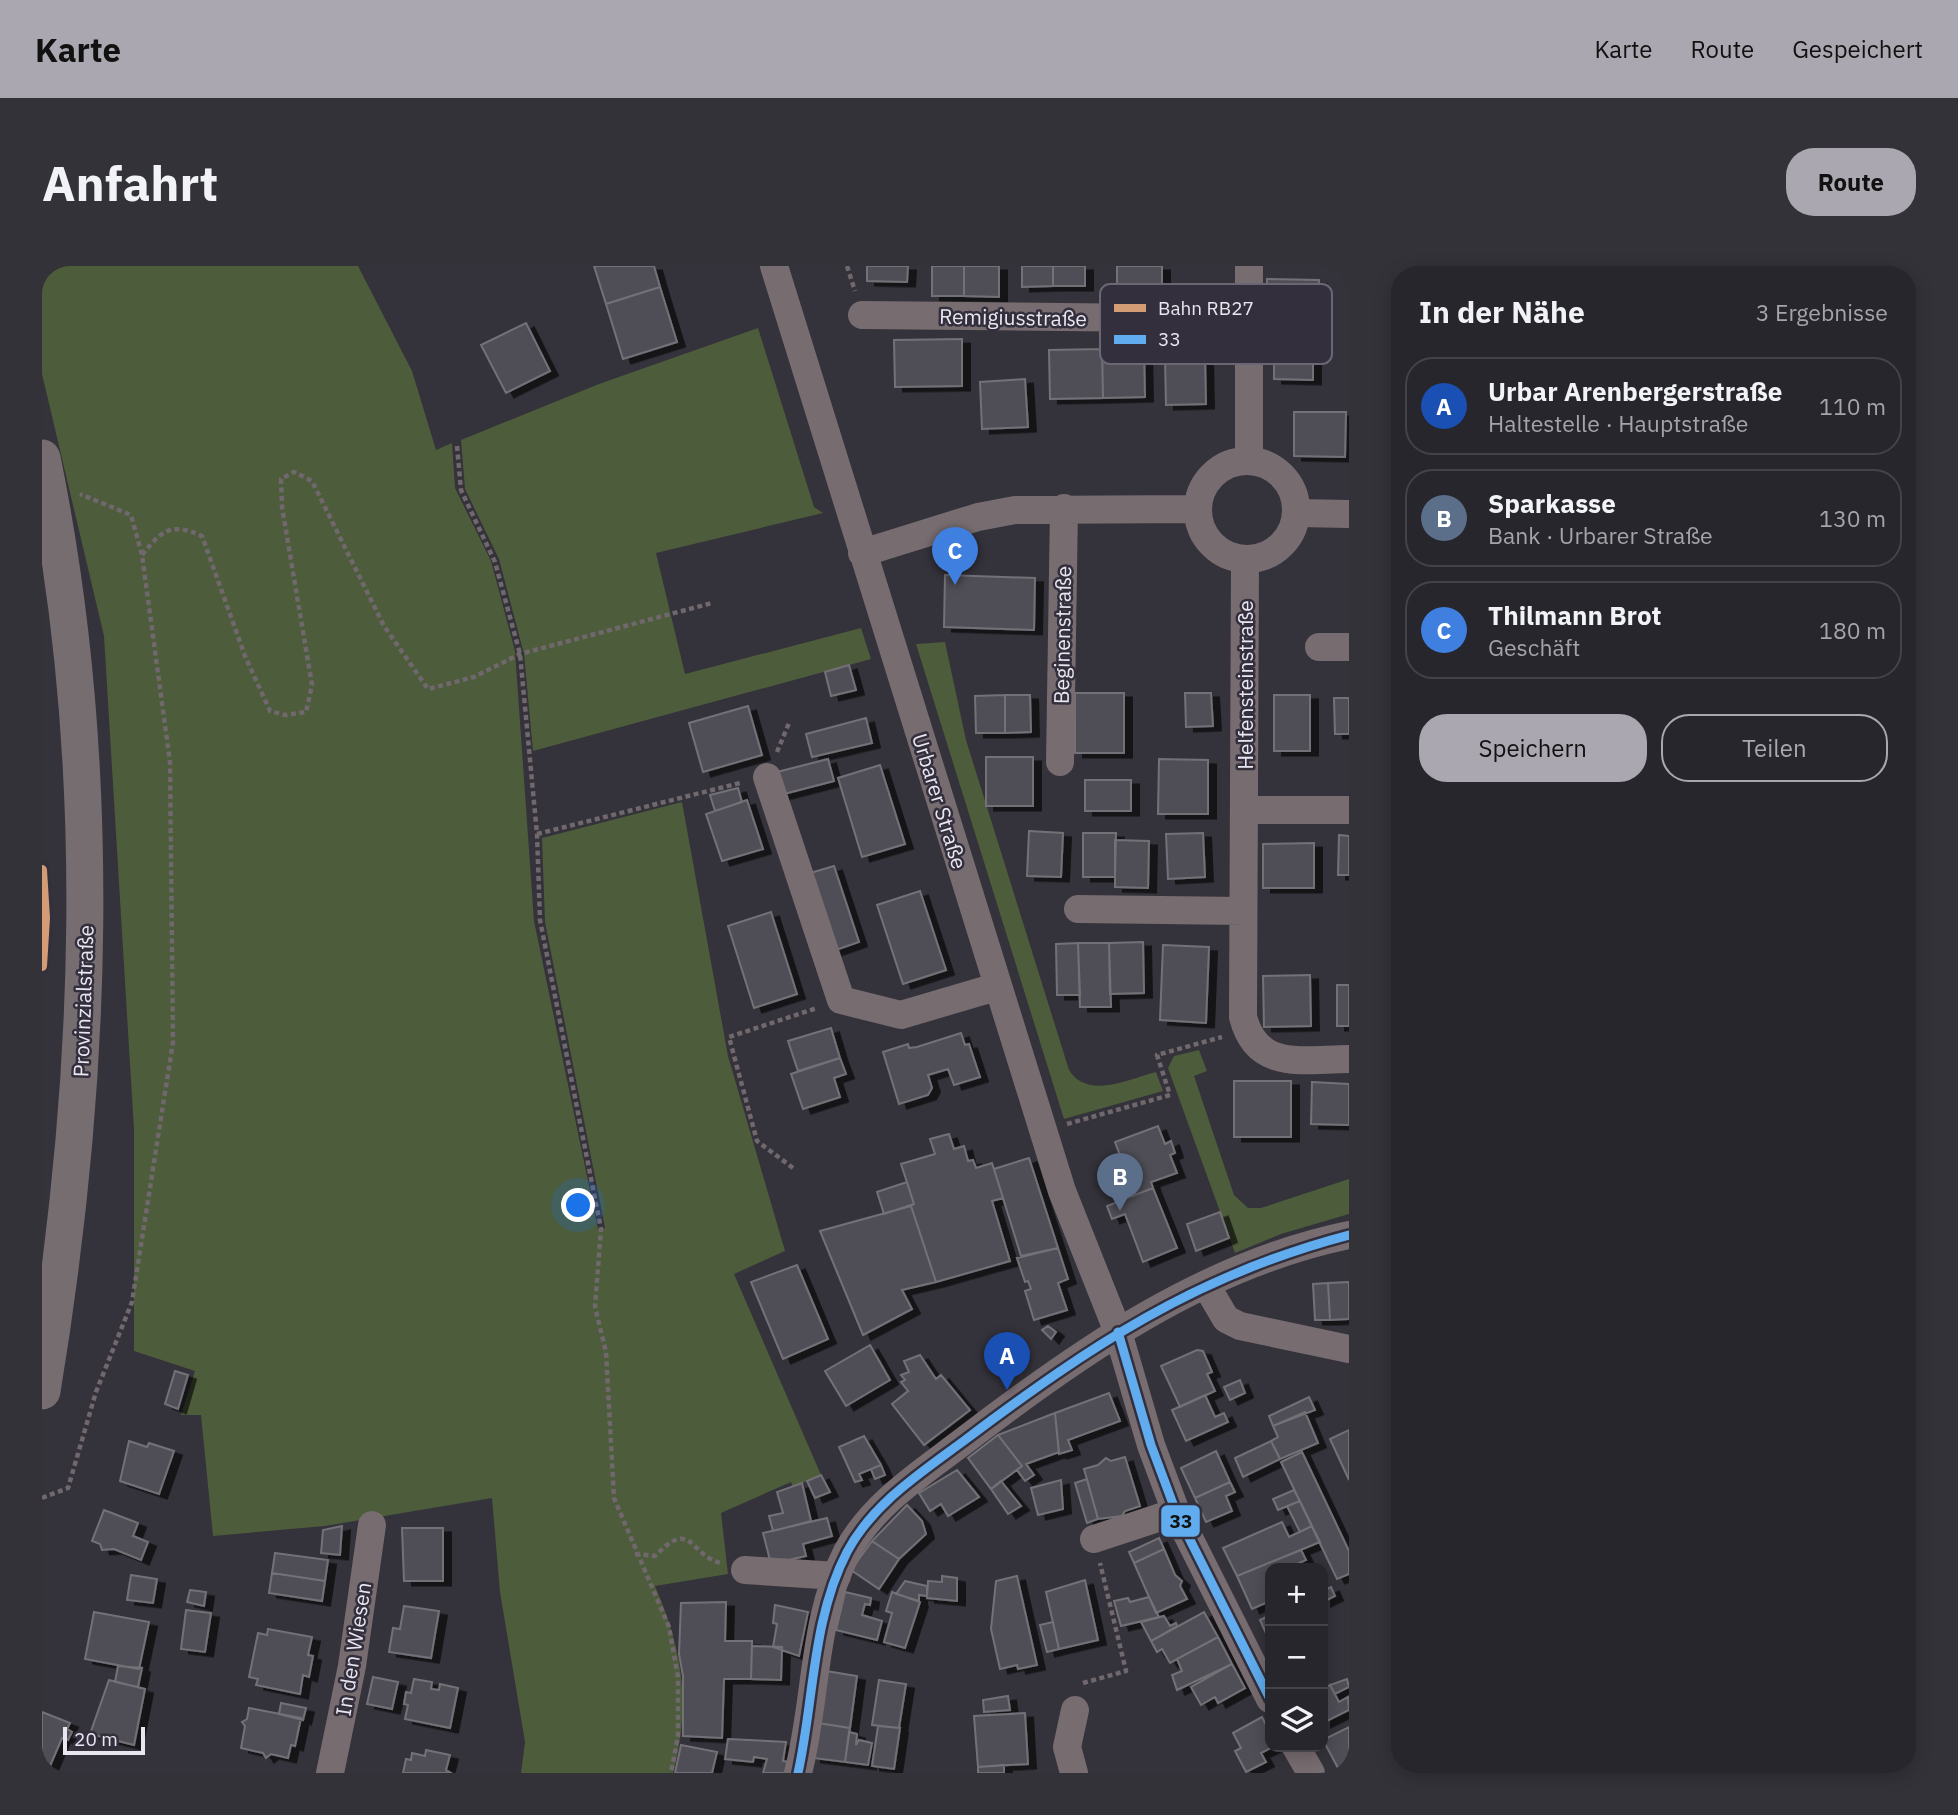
<!DOCTYPE html>
<html lang="de">
<head>
<meta charset="utf-8">
<style>
  body { margin:0; font-family:"IBM Plex Sans",sans-serif; background:#333238; color:#f1f3f6 }
  .controls { position:absolute; right:21px; bottom:21px; display:grid; overflow:hidden; border-radius:14px; box-shadow:0 4px 18px #0003 }
  .controls button { width:63px; height:63px; display:grid; place-items:center; padding:0; border:0; border-bottom:2px solid #434348; background:#27262c; color:#f1f3f6; font:35px sans-serif }
  .scale { position:absolute; left:21px; bottom:18px; width:82px; box-sizing:border-box; padding-left:7px; border:4px solid #e9e6f0; border-top:0; font-size:19px; line-height:24px; white-space:nowrap; color:#e9e6f0; -webkit-text-stroke:5px #332f3d; paint-order:stroke }
  .you { position:absolute; left:537px; top:940px; width:24px; height:24px; margin:-18px; border:5px solid #fff; border-radius:50%; background:#1a73e8; box-shadow:0 0 0 10px #1a73e833 }
  .badge { display:grid; place-items:center; width:46px; height:46px; border-radius:50%; background:#aaa7b0; color:#fff; font-size:23px; font-weight:700 }
  .pin { position:absolute; translate:-50% -58px; filter:drop-shadow(0 2px 4px #0008) }
  .pin::after { content:''; position:absolute; top:37px; width:24px; height:21px; background:inherit; clip-path:polygon(0 0,100% 0,50% 100%) }
  .list { margin:0; padding:0; list-style:none }
  h2 { display:flex; justify-content:space-between; align-items:center; height:91px; margin:0; padding:0 28px; font-size:30px }
  h2 small { font-size:23px; font-weight:400; color:#a4a5a9 }
  .list li { display:grid; grid-template-columns:46px 1fr auto; gap:21px; align-items:center; box-sizing:border-box; height:98px; margin:0 14px 14px; padding:0 14px; border:2px solid #434348; border-radius:28px }
  .list b { display:block; font-size:26px; white-space:nowrap }
  .list p { margin:0; font-size:23px; white-space:nowrap; color:#a4a5a9 }
  .list em { font-size:23px; font-style:normal; color:#a4a5a9 }
  .actions { display:flex; gap:14px; padding:21px 28px }
  .actions a { flex:1; padding:16px 0; border:2px solid #aaa7b0; border-radius:28px; text-align:center; font-size:24px; color:#aaa7b0 }
  .actions .main { background:#aaa7b0; color:#111 }
  .icon { flex:none; width:38px; height:38px; fill:none; stroke:currentColor; stroke-width:2; stroke-linecap:round; stroke-linejoin:round }
  .map { position:relative; flex:none; width:1307px; height:1507px; overflow:hidden; border-radius:28px }
  header { display:flex; align-items:center; gap:42px; box-sizing:border-box; height:98px; padding:0 35px; background:#aaa7b0; color:#111 }
  header strong { font-size:33px }
  nav { display:flex; gap:38px; margin-inline-start:auto; font-size:24px }
  .intro { display:flex; align-items:center; justify-content:space-between; box-sizing:border-box; height:168px; padding:0 42px }
  h1 { margin:0; font-size:49px }
  .button { padding:18px 32px; border-radius:28px; background:#aaa7b0; color:#111; font-size:24px; font-weight:700 }
  main { display:flex; gap:42px; padding:0 42px }
  aside { flex:1; background:#27262c; border-radius:28px; box-shadow:0 4px 18px #0003 }
  .map>svg:first-child { display:block }
  .green { fill:#4d5c3b }
  .building { fill:#504e55; stroke:#737178; stroke-width:2; filter:url(#shadow) }
  .lines { fill:none; stroke-linecap:round; stroke-linejoin:round }
  .path { stroke:#70686d; stroke-width:4.5; stroke-dasharray:5 3.5; stroke-linecap:butt }
  .minor { stroke:#776c70; stroke-width:28 }
  .major { stroke:#766d71; stroke-width:37 }
  .bus-1-casing { stroke:#332f3d; stroke-width:14 }
  .bus-1 { stroke:#60acee; stroke-width:9 }
  .rail-1-casing { stroke:#332f3d; stroke-width:16 }
  .rail-1 { stroke:#d39c74; stroke-width:10 }
  .labels { text-anchor:middle; dominant-baseline:central; stroke-width:5; stroke-linejoin:round; paint-order:stroke }
  .street-label { font-size:21px; fill:#e9e6f0; stroke:#332f3d }
  .key { fill:#332f3d; stroke:#6a6673; stroke-width:2 }
  .key-label { font-size:19px; fill:#e9e6f0 }
  .line-badge { stroke:#332f3d; stroke-width:2.5 }
  .pale-badge-label { font-size:19px; text-anchor:middle; font-weight:bold; fill:#111 }
</style>
</head>
<body>
<header>
<strong>Karte</strong>
<nav><a>Karte</a><a>Route</a><a>Gespeichert</a></nav>
</header>
<div class="intro"><h1>Anfahrt</h1><a class="button">Route</a></div>
<main>
<div class="map">
<svg width="1307" height="1507" viewBox="0 0 1307 1507">
  <defs>
    <filter id="shadow"><feDropShadow dx="8" dy="4.5" stdDeviation="0" flood-color="#0009"/></filter>
  </defs>
  <rect width="100%" height="100%" fill="#34323a"/>
  <path class="green" d="M0 0H316L370 105 394 184 410 177 413 222 449 295 473 385 492 655 556 963 563 962 503 656 500 572 640 536 686 790 743 985 692 1008 779 1209 751 1221 749 1216 679 1247 686 1308 613 1320C641 1385 649 1438 631 1507H479L483 1476 458 1326 450 1232 283 1260 171 1270 159 1149H139L153 1105 92 1085V864L62 370 0 108Z
    M716 62 772 241 781 247 614 287 643 408 819 362 829 393 491 485 482 388 457 293 423 223 419 174 557 118Z
    M903 376 924 474 1027 804C1046 834 1086 813 1114 806L1121 825 1022 853 874 378Z
    M1157 784 1165 805 1152 810 1192 929 1206 942H1219L1307 913V948L1239 968 1193 987 1126 802 1132 790Z"/>
  <path class="building" d="M552 0H612L618 21 564 38Z
    M825 0H866L865 16 825 15Z
    M890 0H922V30H890Z
    M922 0H957V31L922 30Z
    M980 0H1011V20L980 21Z
    M1011 0H1043V20H1011Z
    M1075 0H1120V19L1075 20Z
    M1225 13 1277 14 1276 51 1225 50Z
    M618 21 635 76 581 93 564 38Z
    M484 57 508 105 464 127 439 79Z
    M920 73V120L853 121 852 74Z
    M1232 76H1271V114L1232 113Z
    M1102 82 1103 131 1061 132 1060 83Z
    M1060 83 1061 132 1008 133 1007 84Z
    M1163 91 1164 138 1124 139 1123 92Z
    M983 113 986 161 940 163 938 116Z
    M1252 146H1304L1303 191 1252 190Z
    M903 309 993 312 992 364 902 361Z
    M807 399 814 424 789 430 783 406Z
    M1033 427H1082V487H1033Z
    M1143 427H1169L1171 460 1144 461Z
    M963 429V467H934L933 430Z
    M963 429H988L989 466 963 467Z
    M1232 429H1268V485H1232Z
    M1292 432H1307V468H1293Z
    M706 440 720 489 661 506 647 457Z
    M824 452 830 477 770 491 764 468Z
    M944 491H991V540H944Z
    M786 493 792 515 738 529 731 507Z
    M1117 493 1166 494V548H1116Z
    M838 499 863 578 820 591 796 512Z
    M1043 514H1089V545H1043Z
    M696 522 700 536 673 545 668 529Z
    M705 534 721 583 680 595 664 548Z
    M987 565 1021 567 1019 611 985 610Z
    M1041 567H1074L1073 611H1041Z
    M1161 567 1163 611 1126 613 1124 568Z
    M1297 569 1307 570V609H1296Z
    M1073 574 1107 575 1106 622 1073 621Z
    M1272 577V622H1221V578Z
    M792 600 817 676 791 685 765 608Z
    M878 625 904 704 861 718 835 639Z
    M729 646 755 728 712 742 686 660Z
    M1101 676 1102 727 1068 728 1067 677Z
    M1036 677 1038 729H1015L1014 678Z
    M1036 677H1067L1069 741H1038Z
    M1121 679 1167 681 1164 757 1118 754Z
    M1268 709 1269 760 1222 761 1221 710Z
    M1295 719H1307V760H1295Z
    M789 762 798 792 756 805 746 775Z
    M919 767 923 779 927 778 938 811 912 819 906 803 886 809 890 822 886 829 857 838 841 786 866 778 867 782 875 781Z
    M798 792 804 808 792 812 798 831 761 843 749 808Z
    M1192 815H1249V871H1192Z
    M1270 816 1307 818V859L1269 858Z
    M1116 860 1123 878 1129 875 1133 887 1128 889 1135 907 1109 916 1111 922 1093 929 1073 876Z
    M907 868 912 883 922 880 926 895 931 894 934 902 950 897 961 932 950 935 968 995 894 1016 869 940 872 938 859 898 893 888 888 873Z
    M987 892 1016 982 979 990 952 903Z
    M865 916 872 938 842 948 835 926Z
    M1111 922 1135 982 1101 996 1083 948 1070 953 1065 940Z
    M869 940 894 1016 860 1024 870 1043 821 1069 778 965Z
    M1178 946 1187 972 1154 985 1145 958Z
    M1016 982 1026 1013 1016 1017 1025 1044 992 1054 983 1025 989 1023 986 1015 983 1016 975 992Z
    M755 999 786 1073 741 1093 709 1016Z
    M1307 1016V1053L1288 1054 1286 1017Z
    M1286 1017 1288 1054H1273L1271 1018Z
    M1006 1060 1014 1066 1009 1073 1000 1064Z
    M828 1079 848 1114 804 1140 783 1105Z
    M1155 1084 1161 1085 1170 1106 1165 1108 1173 1125 1138 1141 1119 1100Z
    M878 1089 894 1113 899 1109 928 1144 882 1179 850 1138 866 1125 859 1116 863 1114 859 1109 867 1106 862 1095Z
    M133 1105 146 1109 136 1143 123 1138Z
    M1198 1114 1203 1127 1188 1134 1182 1121Z
    M1067 1127 1078 1155 1026 1174 1030 1184 1017 1188 1013 1147Z
    M1163 1129 1173 1151 1182 1147 1186 1156 1144 1175 1130 1144Z
    M1267 1131 1273 1144 1231 1160 1227 1150Z
    M1263 1146 1276 1177 1238 1193 1229 1175 1236 1171 1231 1160Z
    M1013 1147 1017 1186 984 1198 992 1209 983 1215 975 1204 980 1200 956 1169Z
    M1307 1164V1214L1288 1173Z
    M956 1169 980 1200 949 1223 926 1192Z
    M822 1170 839 1199 817 1208 820 1214 813 1216 797 1181Z
    M87 1175 105 1181 107 1177 132 1185 117 1228 78 1215Z
    M1229 1175 1238 1193 1201 1211 1193 1192Z
    M1174 1185 1188 1216 1153 1232 1139 1202Z
    M1260 1186 1307 1285V1308L1295 1313 1239 1196Z
    M1083 1191 1098 1240 1083 1245 1080 1250 1056 1253 1042 1203 1056 1199 1064 1192 1069 1195Z
    M839 1199 843 1209 833 1213 829 1203Z
    M915 1204 937 1231 906 1250 899 1238 888 1245 877 1227Z
    M779 1209 788 1226 773 1232 765 1215Z
    M1045 1213 1056 1253 1045 1257 1033 1217Z
    M1019 1214 1021 1243 996 1249 989 1222Z
    M959 1215 979 1240 966 1248 949 1223Z
    M1188 1216 1193 1226 1184 1230 1190 1245 1164 1256 1153 1232Z
    M760 1217 769 1255 731 1265 727 1250 741 1247 735 1226Z
    M1252 1224 1258 1235 1236 1244 1231 1233Z
    M1258 1235 1270 1260 1258 1266 1245 1240Z
    M865 1239 880 1255 884 1268 857 1293 830 1275Z
    M62 1244 96 1257 91 1270 106 1276 99 1294 72 1283 60 1284 58 1278 50 1275Z
    M785 1252 790 1270 761 1278 764 1290 729 1298 721 1267Z
    M1240 1256 1247 1271 1270 1260 1278 1276 1195 1310 1181 1282Z
    M300 1260 298 1289 279 1287 281 1264Z
    M360 1262H401V1315H362Z
    M1117 1272 1122 1283 1092 1297 1087 1286Z
    M830 1275 857 1293 837 1323 809 1304Z
    M1122 1283 1133 1309 1140 1315 1138 1320 1145 1333 1114 1347 1092 1297Z
    M1259 1284 1264 1294 1246 1302H1228V1335L1210 1343 1195 1310Z
    M233 1287 286 1294 283 1315 230 1307Z
    M230 1307 283 1315 280 1335 227 1327Z
    M89 1309 115 1313 111 1337 85 1334Z
    M900 1310 915 1312V1335L885 1332 886 1315 900 1316Z
    M975 1310 995 1399 976 1403 975 1399 958 1403 949 1363 954 1315Z
    M1043 1314 1056 1374 1017 1383 1004 1326Z
    M863 1315 885 1320V1330L877 1329V1335L854 1328Z
    M1289 1321 1293 1330 1281 1336V1325Z
    M148 1324 164 1326 162 1340 145 1336Z
    M803 1326 829 1332 828 1339 823 1338 820 1349 840 1355 835 1374 794 1364Z
    M850 1326 878 1336 863 1382 842 1376 850 1347 844 1345Z
    M1107 1331 1117 1351 1079 1360 1072 1335 1086 1332 1088 1336Z
    M684 1336 683 1375H710L709 1413H682L680 1472 641 1470V1410L637 1388 639 1337Z
    M733 1339 766 1346 757 1390 731 1381 735 1358 731 1357Z
    M362 1340 397 1345 389 1392 347 1386 351 1362 358 1363Z
    M144 1344 169 1347 163 1386 139 1383Z
    M52 1346 107 1356 97 1403 43 1393Z
    M1162 1346 1176 1371 1128 1397 1120 1383 1115 1386 1109 1375Z
    M1228 1349V1376L1218 1354Z
    M1122 1350 1128 1360 1134 1357 1135 1360 1109 1375 1099 1356Z
    M1011 1356 1017 1383 1005 1386 998 1359Z
    M226 1363 270 1371 266 1389 271 1390 267 1411 261 1409 258 1428 214 1419 216 1413 207 1411 216 1367 225 1369Z
    M1176 1371 1190 1398 1135 1424 1130 1409 1140 1405 1135 1393Z
    M710 1380 740 1381 739 1414 709 1413Z
    M1190 1398 1203 1422 1176 1437 1173 1431 1159 1439 1149 1421Z
    M76 1400 100 1402 96 1421 73 1416Z
    M784 1405 815 1410 808 1462 776 1457Z
    M331 1411 356 1416 350 1443 325 1438Z
    M372 1413 390 1416 389 1423 397 1424 398 1418 416 1422 408 1462 363 1453 366 1439 362 1438 364 1426 369 1427Z
    M1305 1413 1307 1421 1293 1428 1288 1419Z
    M67 1414 103 1423 92 1479 48 1468Z
    M837 1414 864 1418 857 1462 830 1459Z
    M1288 1419 1297 1436 1306 1431 1307 1444 1281 1457V1423Z
    M966 1430 968 1444 942 1446 941 1434Z
    M239 1437 264 1442 261 1454 237 1448Z
    M207 1442 259 1452 253 1480 249 1479 246 1492 229 1488 224 1492 221 1487 199 1482 203 1460 200 1456 205 1453Z
    M0 1446 28 1457 25 1463 30 1466 26 1474 20 1472 5 1507H0Z
    M983 1447 986 1498 936 1501 932 1450Z
    M1220 1451 1228 1467V1481H1231L1219 1487 1224 1496 1204 1506 1193 1485 1199 1482 1191 1467Z
    M776 1457 808 1462 803 1496 771 1492Z
    M836 1460 858 1462 852 1503 830 1500Z
    M1307 1461V1499L1297 1504 1281 1474Z
    M807 1466 815 1468 814 1479 817 1474 830 1477 826 1499 803 1496Z
    M686 1473 744 1476 741 1495 747 1496 744 1507H721L725 1493 712 1491 711 1496 683 1493Z
    M639 1479 675 1486 670 1507H633Z
    M384 1484 408 1489 404 1504 409 1507H361L364 1493 369 1494 370 1487 383 1490Z
    M962 1499V1507H936V1501Z"/>
  <g class="lines">
    <path class="path" d="M805 0 813 25
      M415 180 419 224 453 296 478 388 495 568 498 654 559 963 553 1041 564 1086 572 1232 627 1361 636 1411V1470L629 1507
      M100 289C120 264 129 256 160 270L203 390 228 445 243 449 264 446 270 419 240 241 239 213 252 206 270 215 342 360 386 423 432 411 478 388 670 337
      M735 486 747 457
      M495 568 698 517
      M1025 858 1128 829 1115 789 1180 771
      M751 902 715 875 687 771 775 742
      M0 1232 26 1222 54 1126 90 1036 131 776 128 496 100 289 89 249 38 228
      M593 1288 613 1290C650 1252 646 1287 678 1297
      M1041 1417 1084 1405 1058 1297"/>
    <path class="minor" d="M732 0 1020 925 1076 1066 1109 1179 1134 1246 1228 1433
      M820 49 1206 53
      M1207 194V0
      M1156 244a49 49 0 1 1 98 0a49 49 0 1 1-98 0Z
      M1255 247 1307 248
      M820 287 936 251 973 244 1155 243
      M1203 294 1201 751C1215 806 1262 793 1307 793
      M1277 381H1307
      M1018 496 1022 242
      M725 511 799 734 859 749 954 721
      M1202 544H1307
      M1036 643 1201 645
      M1164 1019 1184 1053 1198 1060 1307 1083
      M1052 1273 1134 1246
      M703 1304 795 1310
      M1254 1481 1269 1507
      M288 1507 310 1400 330 1259
      M756 1507C775 1434 770 1354 805 1286 830 1239 878 1208 919 1177 1035 1088 1161 999 1307 969
      M1032 1507 1025 1481 1033 1444"/>
    <path class="major" d="M0 192C63 500 51 816 0 1125"/>
    <g class="bus-1-casing">
      <path id="bus-1" d="M1076 1066 1109 1179 1134 1246 1228 1433
        M756 1507C772 1435 770 1353 805 1286 831 1237 880 1206 923 1174 1048 1080 1154 1009 1307 969"/>
    </g>
    <use href="#bus-1" class="bus-1"/>
    <g class="rail-1-casing">
      <path id="rail-1" d="M0 604 3 652 0 700"/>
    </g>
    <use href="#rail-1" class="rail-1"/>
  </g>
  <g class="labels">
    <g class="street-label">
      <text transform="translate(971 51) rotate(1)">Remigiusstraße</text>
      <text transform="translate(1020 369) rotate(-89)">Beginenstraße</text>
      <text transform="translate(1203 419) rotate(-90)">Helfensteinstraße</text>
      <text transform="translate(898 535) rotate(73)">Urbarer Straße</text>
      <text transform="translate(41 735) rotate(-88)">Provinzialstraße</text>
      <text transform="translate(311 1383) rotate(-81)">In den Wiesen</text>
    </g>
  </g>
  <rect x="1058" y="18" width="232" height="80" rx="10" class="key"/>
  <rect x="1072" y="38" width="32" height="8" fill="#d39c74"/>
  <rect x="1072" y="69" width="32" height="9" fill="#60acee"/>
  <g class="key-label">
    <text x="1116" y="49">Bahn RB27</text>
    <text x="1116" y="80">33</text>
  </g>
  <rect class="line-badge" x="1118" y="1238" width="41" height="34" rx="7" fill="#60acee"/>
  <g class="pale-badge-label">
    <text x="1139" y="1262">33</text>
  </g>
</svg>
<div class="controls">
<button>+</button>
<button>−</button>
<button><svg class="icon" aria-label="layers" viewBox="0 0 24 24"><path d="M12 4l9 5-9 5-9-5zM3 14l9 5 9-5"/></svg></button>
</div>
<div class="scale">20 m</div>
<div class="you"></div>
<div class="pin badge" style="left:965px;top:1124px;background:#1a4fb4">A</div>
<div class="pin badge" style="left:1078px;top:945px;background:#5c6f8a">B</div>
<div class="pin badge" style="left:913px;top:319px;background:#3f7fe0">C</div>
</div>
<aside>
<h2>In der Nähe<small>3 Ergebnisse</small></h2>
<ul class="list">
<li><span class="badge" style="background:#1a4fb4">A</span><div><b>Urbar Arenbergerstraße</b><p>Haltestelle · Hauptstraße</p></div><em>110 m</em></li>
<li><span class="badge" style="background:#5c6f8a">B</span><div><b>Sparkasse</b><p>Bank · Urbarer Straße</p></div><em>130 m</em></li>
<li><span class="badge" style="background:#3f7fe0">C</span><div><b>Thilmann Brot</b><p>Geschäft</p></div><em>180 m</em></li>
</ul>
<div class="actions"><a class="main">Speichern</a><a>Teilen</a></div>
</aside>
</main>
</body>
</html>
